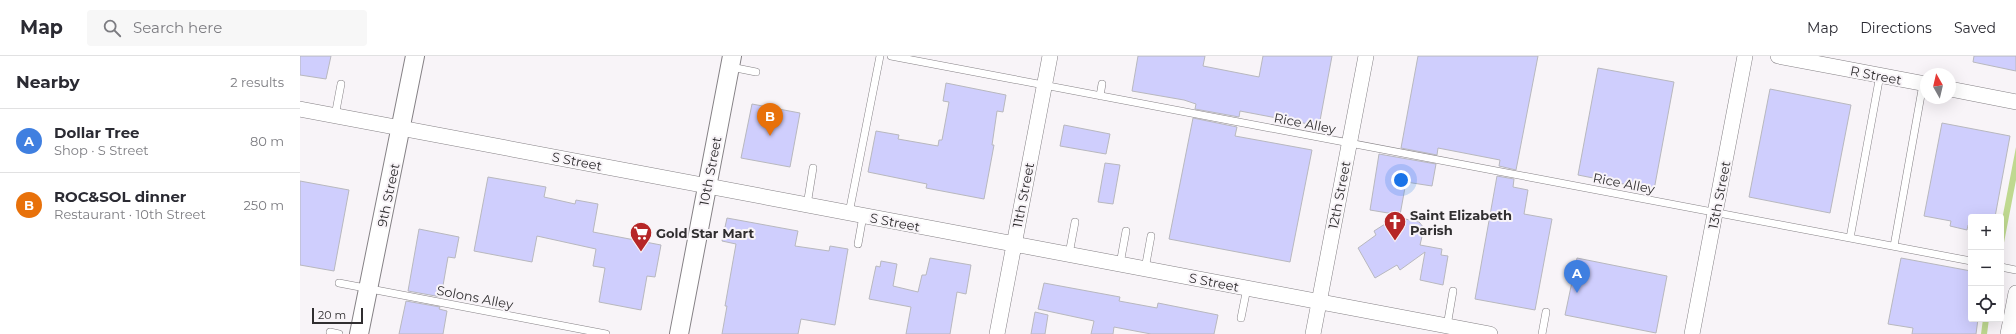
<!DOCTYPE html>
<html lang="en">
<head>
<meta charset="utf-8">
<style>
  body { margin:0; font-family:Montserrat,sans-serif; background:#f7f7f7; color:#2b2b33 }
  .controls { position:absolute; right:12px; bottom:12px; display:grid; overflow:hidden; border-radius:4px; box-shadow:0 4px 16px #0002 }
  .controls button { width:36px; height:36px; display:grid; place-items:center; padding:0; border:0; border-bottom:1px solid #e1e1e2; background:#fff; color:#2b2b33; font:20px sans-serif }
  .compass { position:absolute; left:1620px; top:12px; width:36px; height:36px; border-radius:50%; background:#fff; box-shadow:0 4px 16px #0002; rotate:352deg }
  .scale { position:absolute; left:12px; bottom:10px; width:51px; box-sizing:border-box; padding-left:4px; border:2px solid #302e30; border-top:0; font-size:11px; line-height:14px; white-space:nowrap; color:#302e30; -webkit-text-stroke:3px #f8f4f8; paint-order:stroke }
  .you { position:absolute; left:1101px; top:124px; width:14px; height:14px; margin:-10px; border:3px solid #fff; border-radius:50%; background:#1a73e8; box-shadow:0 0 0 6px #1a73e833 }
  .badge { display:grid; place-items:center; width:26px; height:26px; border-radius:50%; background:#b62627; color:#fff; font-size:13px; font-weight:700 }
  .pin { position:absolute; translate:-50% -33px; filter:drop-shadow(0 1px 2px #0008) }
  .pin::after { content:''; position:absolute; top:21px; width:14px; height:12px; background:inherit; clip-path:polygon(0 0,100% 0,50% 100%) }
  .list { margin:0; padding:0; list-style:none }
  h2 { display:flex; justify-content:space-between; align-items:center; height:52px; margin:0; padding:0 16px; font-size:17px }
  h2 small { font-size:13px; font-weight:400; color:#7c7c81 }
  .list li { display:grid; grid-template-columns:26px 1fr auto; gap:12px; align-items:center; box-sizing:border-box; height:64px; padding:0 16px; border-top:1px solid #e1e1e2 }
  .list b { display:block; font-size:15px; white-space:nowrap }
  .list p { margin:0; font-size:13px; white-space:nowrap; color:#7c7c81 }
  .list em { font-size:13px; font-style:normal; color:#7c7c81 }
  .icon { flex:none; width:22px; height:22px; fill:none; stroke:currentColor; stroke-width:2; stroke-linecap:round; stroke-linejoin:round }
  .map { position:relative; flex:none; width:1716px; height:278px; overflow:hidden }
  header { display:flex; align-items:center; gap:24px; box-sizing:border-box; height:56px; padding:0 20px; background:#fff; border-bottom:1px solid #e1e1e2 }
  header strong { font-size:19px }
  nav { display:flex; gap:22px; margin-inline-start:auto; font-size:14px }
  .search { width:280px; height:36px; background:#f7f7f7; display:flex; align-items:center; gap:10px; box-sizing:border-box; padding:0 14px; border-radius:4px; color:#7c7c81; font-size:15px }
  main { display:flex }
  aside { flex:1; background:#fff }
  .map>svg:first-child { display:block }
  .green { fill:#bfd990 }
  .building { fill:#cfcefd; stroke:#b8b8be }
  .lines { fill:none; stroke-linecap:round; stroke-linejoin:round }
  .service-casing { stroke:#858185; stroke-width:8 }
  .minor-casing { stroke:#858185; stroke-width:16 }
  .tertiary-casing { stroke:#858185; stroke-width:20 }
  .service { stroke:#fff; stroke-width:7 }
  .minor { stroke:#fff; stroke-width:15 }
  .tertiary { stroke:#fff; stroke-width:18 }
  .labels { text-anchor:middle; dominant-baseline:central; stroke-width:4; stroke-linejoin:round; paint-order:stroke }
  .street-label { font-size:13px; fill:#302e30; stroke:#f8f4f8 }
  .poi-label { font-size:13px; font-weight:bold; fill:#302e30; stroke:#f8f4f8; text-anchor:start }
</style>
</head>
<body>
<header>
<strong>Map</strong>
<div class="search"><svg class="icon" aria-label="search" viewBox="0 0 24 24"><circle cx="10" cy="10" r="6"/><path d="M15 15l6 6"/></svg>Search here</div>
<nav><a>Map</a><a>Directions</a><a>Saved</a></nav>
</header>
<main>
<aside>
<h2>Nearby<small>2 results</small></h2>
<ul class="list">
<li><span class="badge" style="background:#3f7fe0">A</span><div><b>Dollar Tree</b><p>Shop · S Street</p></div><em>80 m</em></li>
<li><span class="badge" style="background:#e8710a">B</span><div><b>ROC&amp;SOL dinner</b><p>Restaurant · 10th Street</p></div><em>250 m</em></li>
</ul>
</aside>
<div class="map">
<svg width="1716" height="278" viewBox="0 0 1716 278">
  <rect width="100%" height="100%" fill="#f8f4f8"/>
  <path class="green" d="M1716 91V124L1702 197 1701 169Z
    M1683 263H1689L1687 278H1681Z"/>
  <path class="building" d="M0 0H31L26 23 0 19Z
    M838 0H905L903 10 959 21 963 0H1032L1019 70 940 55 939 61 895 53 896 48 884 44 832 35Z
    M1118 0H1238L1216 114 1199 110 1200 104 1138 92 1137 99 1101 92Z
    M1674 0H1716V15L1673 6Z
    M1298 12 1374 26 1354 134 1278 119Z
    M646 27 706 39 703 56 697 55 692 89H694L684 143 626 132 627 128 568 116 576 75 599 79 598 83 638 90 639 84H642L649 46 643 45Z
    M1470 33 1551 49 1530 157 1449 141Z
    M452 48 500 57 490 111 441 102Z
    M893 62 937 71 935 80 1012 94 990 206 869 183Z
    M1642 67 1710 80 1695 161H1671V169H1668L1667 174 1650 170 1651 165 1624 160Z
    M764 69 810 78 806 98 760 90Z
    M1079 98 1136 108 1132 130 1106 126 1100 159 1070 154Z
    M805 107 820 109 813 148 798 146Z
    M1197 120 1214 123 1213 131 1228 134 1224 158 1252 163 1235 254 1175 243Z
    M188 121 246 131 244 141 275 148 276 144 298 148 293 176 361 189 355 221 347 220 341 254 299 246 305 212 293 210 296 193 237 180 232 206 174 195Z
    M0 125 49 134 34 215 0 209Z
    M1096 161 1119 166 1124 172 1120 189 1142 193 1141 199 1148 200 1143 229 1120 224 1125 196 1100 214 1097 209 1075 222 1058 192 1076 179 1074 175Z
    M427 162 498 175 495 190 529 195 530 190 548 193 535 269 501 263 498 278H422L427 250H425L436 188 422 185Z
    M119 173 159 181 155 202 148 201 141 241 108 235Z
    M630 202 671 209 666 238 657 236 650 278H606L611 251 569 243 576 210 580 211 581 205 597 208 593 230 618 236 622 219H626Z
    M1277 202 1367 220 1356 277 1265 259Z
    M1601 202 1671 215V263H1678L1676 278H1612L1613 272 1588 268Z
    M744 227 820 241 819 245 857 252 858 247 918 259 914 278H851L814 271 813 278H791L794 265 738 253Z
    M106 245 140 251 139 253 147 255 143 278H99Z
    M735 256 748 259 745 278H731Z"/>
  <g class="lines">
    <g class="service-casing">
      <path id="service" d="M591 0 1671 205
        M431 11 456 16
        M800 40 802 28
        M35 60 41 28
        M507 149 513 112
        M549 157 580 0
        M1550 182 1580 19
        M558 188 563 160
        M1594 190 1623 28
        M769 198 775 166
        M820 208 826 175
        M1701 211 1716 214
        M845 213 851 180
        M39 227 306 278
        M941 262 947 232
        M1147 270 1153 235
        M30 276 39 278
        M1242 278 1246 256"/>
    </g>
    <g class="minor-casing">
      <path id="minor" d="M1478 0 1626 28
        M1650 33 1716 46
        M0 53 1190 278
        M697 278 750 0
        M1013 278 1066 0
        M1392 278 1445 0
        M1708 278 1716 237"/>
    </g>
    <g class="tertiary-casing">
      <path id="tertiary" d="M59 278 115 0
        M379 278 432 0"/>
    </g>
    <use href="#service" class="service"/>
    <use href="#minor" class="minor"/>
    <use href="#tertiary" class="tertiary"/>
  </g>
  <defs>
    <g id="church-pin" transform="scale(1.15)"><path d="M0 17L-7.5 6A9.5 9.5 0 1 1 7.5 6Z" fill="#b62627" stroke="#f8f4f8"/><path d="M-1.2-6h2.4v3.5h3.3v2.4h-3.3V6h-2.4V-.1h-3.3v-2.4h3.3Z" fill="#fff"/></g>
    <g id="supermarket-pin" transform="scale(1.15)"><path d="M0 17L-7.5 6A9.5 9.5 0 1 1 7.5 6Z" fill="#b62627" stroke="#f8f4f8"/><path d="M-6-5.5h2.5l.6 2H6L4.5 2H-2.5L-4.4-4H-6ZM-1.5 3.2a1.3 1.3 0 1 0 .1 0ZM3 3.2a1.3 1.3 0 1 0 .1 0Z" fill="#fff"/></g>
  </defs>
  <g fill-rule="evenodd">
    <use href="#church-pin" x="1095" y="166"/>
    <use href="#supermarket-pin" x="341" y="177"/>
  </g>
  <g class="labels">
    <g class="street-label">
      <text transform="translate(1576 19) rotate(11)">R Street</text>
      <text transform="translate(1005 67) rotate(11)">Rice Alley</text>
      <text transform="translate(277 105) rotate(11)">S Street</text>
      <text transform="translate(410 115) rotate(-79)">10th Street</text>
      <text transform="translate(1324 127) rotate(11)">Rice Alley</text>
      <text transform="translate(88 139) rotate(-78)">9th Street</text>
      <text transform="translate(723 139) rotate(-79)">11th Street</text>
      <text transform="translate(1039 139) rotate(-79)">12th Street</text>
      <text transform="translate(1419 139) rotate(-79)">13th Street</text>
      <text transform="translate(595 166) rotate(11)">S Street</text>
      <text transform="translate(914 226) rotate(11)">S Street</text>
      <text transform="translate(175 241) rotate(11)">Solons Alley</text>
    </g>
    <g class="poi-label">
      <text x="1110" y="159">Saint Elizabeth<tspan x="1110" dy="15">Parish</tspan></text>
      <text x="356" y="177">Gold Star Mart</text>
    </g>
  </g>
</svg>
<div class="controls">
<button>+</button>
<button>−</button>
<button><svg class="icon" aria-label="locate" viewBox="0 0 24 24"><circle cx="12" cy="12" r="6"/><path d="M12 2v4M12 18v4M2 12h4M18 12h4"/></svg></button>
</div>
<svg class="compass" viewBox="-18 -18 36 36"><path d="M0-13l5 13h-10z" fill="#e53935"/><path d="M0 13l5-13h-10z" fill="#7c7c81"/></svg>
<div class="scale">20 m</div>
<div class="you"></div>
<div class="pin badge" style="left:1277px;top:237px;background:#3f7fe0">A</div>
<div class="pin badge" style="left:470px;top:80px;background:#e8710a">B</div>
</div>
</main>
</body>
</html>
